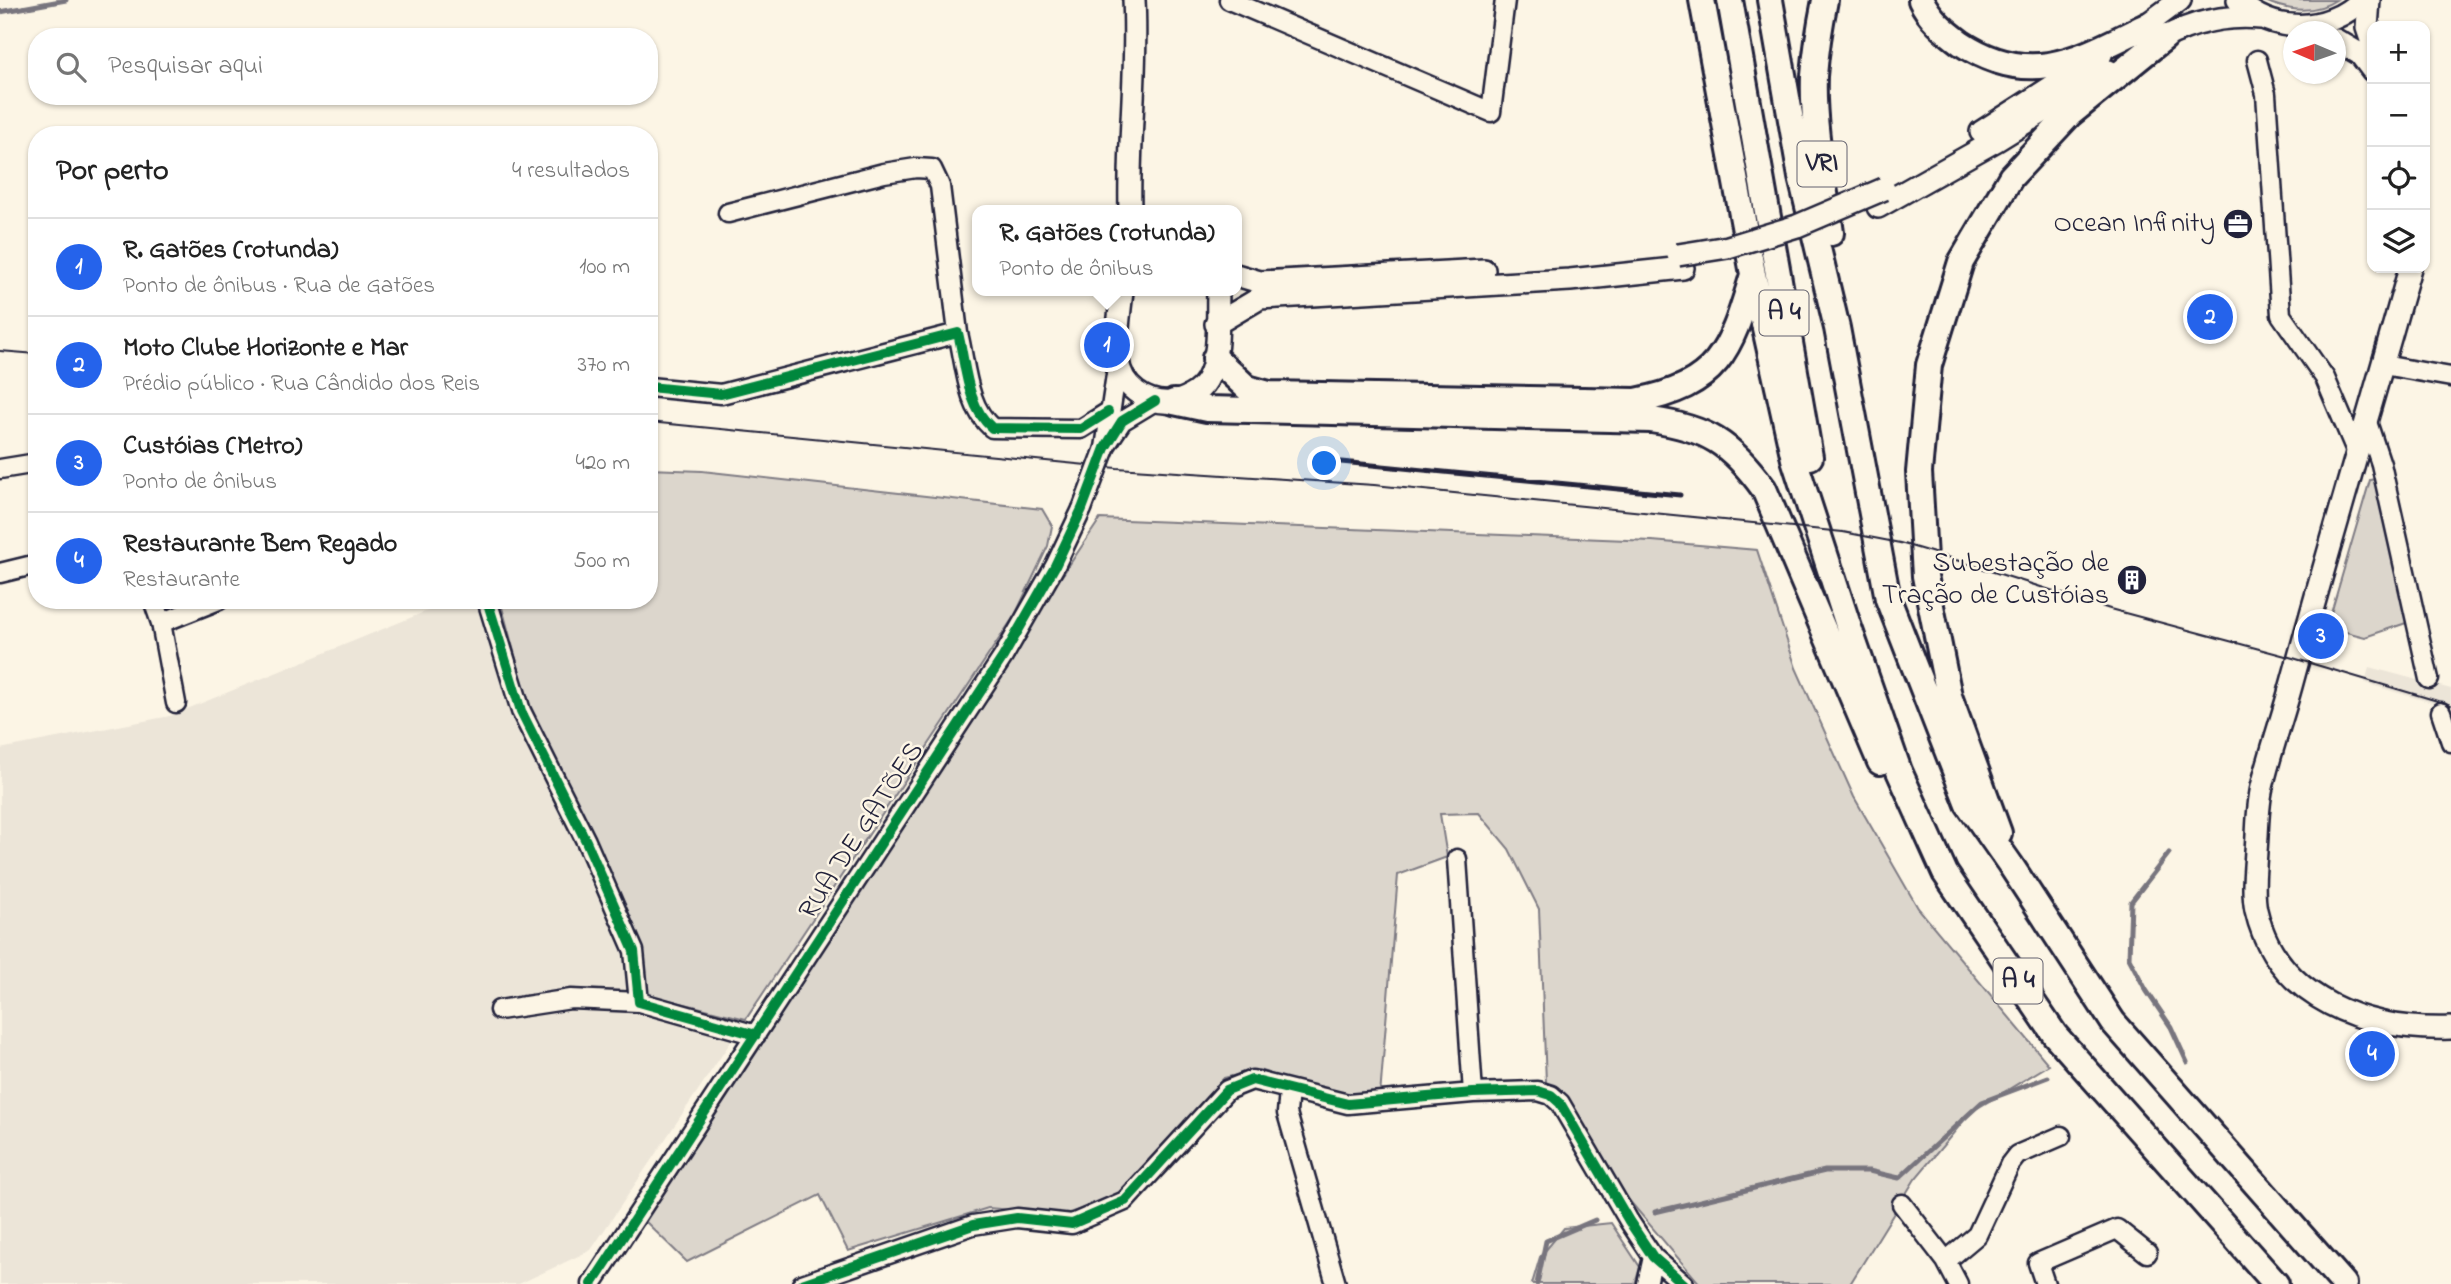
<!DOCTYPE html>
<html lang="pt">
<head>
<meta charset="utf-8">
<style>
  body { margin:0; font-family:"Indie Flower",sans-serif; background:#f2f2f2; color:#222 }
  .controls { position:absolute; right:21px; top:21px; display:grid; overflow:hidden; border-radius:14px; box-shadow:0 2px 5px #0004 }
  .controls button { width:63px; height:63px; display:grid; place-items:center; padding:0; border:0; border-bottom:2px solid #e0e0e0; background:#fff; color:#222; font:35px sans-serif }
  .compass { position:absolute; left:2283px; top:21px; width:63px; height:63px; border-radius:50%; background:#fff; box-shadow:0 2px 5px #0004; rotate:272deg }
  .you { position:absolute; left:1325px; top:464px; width:24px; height:24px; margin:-18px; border:5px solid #fff; border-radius:50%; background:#1a73e8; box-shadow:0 0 0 10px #1a73e833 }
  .badge { display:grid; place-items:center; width:46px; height:46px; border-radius:50%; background:#2563eb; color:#fff; font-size:23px; font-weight:700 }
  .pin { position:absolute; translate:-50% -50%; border:4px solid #fff; box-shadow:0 2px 7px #0006 }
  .popup { position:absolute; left:972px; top:205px; width:270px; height:91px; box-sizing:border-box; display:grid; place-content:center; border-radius:14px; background:#fff; filter:drop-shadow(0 2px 5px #0005); font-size:23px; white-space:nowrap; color:#767676 }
  .popup b { font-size:26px; color:#222 }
  .popup::after { content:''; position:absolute; left:50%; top:100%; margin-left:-14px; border:14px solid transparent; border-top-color:#fff }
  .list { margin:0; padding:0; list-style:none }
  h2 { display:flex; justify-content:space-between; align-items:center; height:91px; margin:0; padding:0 28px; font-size:30px }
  h2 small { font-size:23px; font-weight:400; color:#767676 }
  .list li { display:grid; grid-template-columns:46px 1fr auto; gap:21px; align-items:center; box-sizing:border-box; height:98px; padding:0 28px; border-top:2px solid #e0e0e0 }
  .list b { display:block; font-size:26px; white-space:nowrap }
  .list p { margin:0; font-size:23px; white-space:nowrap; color:#767676 }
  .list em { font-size:23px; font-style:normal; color:#767676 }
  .icon { flex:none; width:38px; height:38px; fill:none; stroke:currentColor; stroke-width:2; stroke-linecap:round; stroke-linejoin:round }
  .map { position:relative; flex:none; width:2451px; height:1284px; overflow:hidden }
  .search { position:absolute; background:#fff; box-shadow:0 2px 5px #0004; left:28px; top:28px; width:630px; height:77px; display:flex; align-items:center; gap:18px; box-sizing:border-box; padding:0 24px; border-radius:28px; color:#767676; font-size:26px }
  .panel { position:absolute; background:#fff; box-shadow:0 2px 5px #0004; left:28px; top:126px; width:630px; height:483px; border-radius:28px }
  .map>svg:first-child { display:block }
  .built { fill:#ece5d8 }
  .green { fill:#dcd6cc; stroke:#7f7c84; stroke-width:2 }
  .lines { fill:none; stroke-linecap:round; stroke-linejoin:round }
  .stream { stroke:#78757e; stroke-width:5 }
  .minor-casing { stroke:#22223b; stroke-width:23 }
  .major-casing { stroke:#22223b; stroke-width:26 }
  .highway-casing { stroke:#22223b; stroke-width:30 }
  .minor { stroke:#fcf5e5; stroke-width:18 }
  .major { stroke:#fcf5e5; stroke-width:21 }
  .highway { stroke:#fcf5e5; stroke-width:24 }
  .tram { stroke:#22223b; stroke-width:2 }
  .rail { stroke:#22223b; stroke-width:5 }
  .minor-bridge-casing { stroke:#22223b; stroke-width:23; stroke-linecap:butt }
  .major-bridge-casing { stroke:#22223b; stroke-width:26; stroke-linecap:butt }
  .minor-bridge { stroke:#fcf5e5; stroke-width:18 }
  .major-bridge { stroke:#fcf5e5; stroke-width:21 }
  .cycleway-casing { stroke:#fcf5e5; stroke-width:15 }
  .cycleway { stroke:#00873e; stroke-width:10 }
  .labels { text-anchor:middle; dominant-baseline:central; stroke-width:5; stroke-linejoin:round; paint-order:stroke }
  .shield { fill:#fcf5e5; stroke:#63616e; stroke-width:2 }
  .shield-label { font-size:26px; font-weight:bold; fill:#22223b }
  .poi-label { font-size:28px; fill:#22223b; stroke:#fcf5e5; text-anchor:end }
  .street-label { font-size:28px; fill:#22223b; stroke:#fcf5e5 }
</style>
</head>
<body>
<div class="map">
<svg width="2451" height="1284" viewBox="0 0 2451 1284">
  <rect width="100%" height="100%" fill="#fcf5e5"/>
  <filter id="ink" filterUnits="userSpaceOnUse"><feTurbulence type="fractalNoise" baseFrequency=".0143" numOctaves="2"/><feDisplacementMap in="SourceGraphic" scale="14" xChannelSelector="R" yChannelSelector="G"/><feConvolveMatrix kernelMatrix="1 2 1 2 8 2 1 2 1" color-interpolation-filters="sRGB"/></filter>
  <g filter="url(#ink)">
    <path class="built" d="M454 600H500L529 707 584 825 591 831 615 899 640 947 648 995 746 1019 591 1250 519 1284H0V749L170 716Z
      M2369 667 2451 689V712L2449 711V708L2365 683Z"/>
    <path class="green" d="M2263 0H2336C2313 15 2287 11 2263 0Z
      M649 469 702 471 1042 509 1052 526 1048 546 1015 615 746 1019 648 995 640 947 615 899 591 831 584 825 529 707 500 600H649Z
      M2376 479 2409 622 2365 637 2327 627 2370 480Z
      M1100 519 1652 541 1757 550 1796 668 1854 797 1918 908 2049 1065 1971 1112 1915 1179 1850 1284H1700L1622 1192 1567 1098 1546 1082 1539 909 1509 849 1479 813 1440 814 1447 857 1398 875 1380 1096 1345 1099 1259 1070 1224 1078 1115 1198 1066 1214 988 1208 848 1251 820 1195 687 1262 643 1219 956 734Z
      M1611 1223 1640 1267 1635 1284H1532L1540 1257 1564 1228Z"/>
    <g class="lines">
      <path class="stream" d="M0 12 66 0
        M2169 853 2131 902 2129 958 2146 990 2171 1027 2187 1062
        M1655 1212 1825 1171H1869L1899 1178 1982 1102 2048 1077
        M1537 1284 1546 1241 1595 1220"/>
      <g class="minor-casing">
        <path id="minor" d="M1229 0 1491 112 1505 0
          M2257 60 2266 94 2281 315 2325 378 2357 453
          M728 213 884 173 916 168 932 169 940 186 958 333
          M2383 365 2451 377
          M649 387 721 394 958 333C966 365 966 405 992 428L1081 429 1108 412
          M2367 422 2381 464 2429 679
          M1106 445 1122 421 1155 401
          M1105 448 1118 361
          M0 469 37 463
          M0 573 37 564
          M153 600 161 623 176 703
          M487 600 521 711 586 841 634 951 639 1002 756 1035
          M161 623 219 600
          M2441 712 2451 742
          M1457 859 1473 1093
          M499 1010 571 999 639 1002
          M1289 1090 1287 1113 1336 1284
          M1902 1204 1946 1261 1958 1284
          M1946 1261 1977 1235 2010 1164 2017 1155 2061 1136
          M592 1284 1003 657 1055 566 1082 509
          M802 1284 973 1225 1017 1218 1072 1224 1125 1201 1227 1090 1252 1080 1348 1104 1473 1093 1538 1091 1551 1095 1560 1103 1629 1221 1653 1257 1684 1284
          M1647 1284 1653 1257
          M2045 1284 2038 1263 2117 1229 2147 1253"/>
      </g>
      <g class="major-casing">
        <path id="major" d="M2238 0C2270 35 2329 33 2361 0
          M2369 0 2367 28 2372 43
          M2134 34 2180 0
          M2336 40 2360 54 2372 70
          M2151 45C2185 24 2221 14 2261 18
          M1981 132 2101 55
          M1878 207 1997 140 2109 71
          M1130 210C1128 140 1138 70 1134 0
          M2410 268C2371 407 2329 546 2291 686 2282 719 2271 750 2263 783 2257 804 2258 829 2256 851 2255 870 2252 891 2256 910 2277 1001 2368 1031 2451 1028
          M1236 275 1260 282 1484 270
          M1122 291C1120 312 1115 340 1118 360 1121 387 1146 404 1171 402 1184 401 1200 392 1207 380 1221 355 1217 319 1218 291
          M1216 324 1260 298 1570 280 1683 268"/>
      </g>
      <g class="highway-casing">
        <path id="highway" d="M1702 0 1753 274 1794 459 1848 625 1899 771 1945 873 2055 1035 2276 1284
          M1730 0 1810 457
          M1770 0 1801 177 1837 328 1888 599 1968 804 2010 864 2113 1022 2344 1284
          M1825 0C1820 25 1816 50 1814 76 1812 127 1824 182 1831 233
          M1921 0C1930 19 1945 31 1961 43 2032 90 2082 57 2148 25
          M1215 358 1247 388 1269 394 1636 401C1718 385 1730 352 1752 278
          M1174 402 1207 409 1651 420C1707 428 1731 443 1764 489L1880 762
          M1999 833 1949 696 1925 576 1919 472 1929 365 1961 262 2011 177 2070 114 2165 37"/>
      </g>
      <use href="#minor" class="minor"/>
      <use href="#major" class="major"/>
      <use href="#highway" class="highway"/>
      <path class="tram" d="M0 351 37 354
        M649 422 1117 468 1374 485 1843 532 1900 543 1934 553 2110 609 2293 658 2451 705"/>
      <path class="rail" d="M1341 462 1680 495"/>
      <g class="minor-bridge-casing">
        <path id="minor-bridge" d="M1082 509 1105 448"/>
      </g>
      <g class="major-bridge-casing">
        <path id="major-bridge" d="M1678 255 1728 247 1797 226 1884 189"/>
      </g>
      <use href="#minor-bridge" class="minor-bridge"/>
      <use href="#major-bridge" class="major-bridge"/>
      <g class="cycleway-casing">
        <path id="cycleway" d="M649 387 721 394 958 333C966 365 966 405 992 428L1081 429 1108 412
          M487 600 521 711 586 841 634 951 639 1002 756 1035
          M592 1284 1003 657 1055 566 1082 509 1105 448 1122 421 1155 401
          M802 1284 973 1225 1017 1218 1072 1224 1125 1201 1227 1090 1252 1080 1348 1104 1473 1093 1538 1091 1551 1095 1560 1103 1629 1221 1653 1257 1684 1284"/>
      </g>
      <use href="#cycleway" class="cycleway"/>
    </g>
  </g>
  <defs>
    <g id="office-disc" transform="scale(1.575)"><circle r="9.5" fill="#22223b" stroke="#fcf5e5"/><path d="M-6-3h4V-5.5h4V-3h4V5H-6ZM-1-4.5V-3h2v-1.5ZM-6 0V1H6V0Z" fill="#fff"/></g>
    <g id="building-disc" transform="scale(1.575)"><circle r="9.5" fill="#22223b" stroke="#fcf5e5"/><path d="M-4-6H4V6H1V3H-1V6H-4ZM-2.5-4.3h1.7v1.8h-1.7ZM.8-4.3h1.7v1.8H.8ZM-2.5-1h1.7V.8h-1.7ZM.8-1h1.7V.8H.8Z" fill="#fff"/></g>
  </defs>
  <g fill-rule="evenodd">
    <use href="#office-disc" x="2238" y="224"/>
    <use href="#building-disc" x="2132" y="580"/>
  </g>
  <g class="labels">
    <g class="shield">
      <rect x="1797.5" y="141.5" width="49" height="45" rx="5"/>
      <rect x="1759.5" y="290.5" width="49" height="45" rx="5"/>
      <rect x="1993.5" y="958.5" width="49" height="45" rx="5"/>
    </g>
    <g class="shield-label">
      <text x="1822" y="164">VRI</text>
      <text x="1784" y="313">A 4</text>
      <text x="2018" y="981">A 4</text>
    </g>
    <g class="poi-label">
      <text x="2215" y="224">Ocean Infinity</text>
      <text x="2109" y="564">Subestação de<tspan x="2109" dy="32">Tração de Custóias</tspan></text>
    </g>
    <g class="street-label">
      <text transform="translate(862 831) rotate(-57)">RUA DE GATÕES</text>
    </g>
  </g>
</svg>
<div class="controls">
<button>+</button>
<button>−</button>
<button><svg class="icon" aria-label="locate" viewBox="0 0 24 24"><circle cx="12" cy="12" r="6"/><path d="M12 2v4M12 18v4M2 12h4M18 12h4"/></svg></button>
<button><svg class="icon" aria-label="layers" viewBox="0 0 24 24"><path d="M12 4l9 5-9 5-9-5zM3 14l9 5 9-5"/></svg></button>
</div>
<svg class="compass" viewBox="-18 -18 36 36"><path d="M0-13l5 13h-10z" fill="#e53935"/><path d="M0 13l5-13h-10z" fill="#767676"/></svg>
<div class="you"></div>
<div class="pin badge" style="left:1107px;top:345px">1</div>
<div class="popup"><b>R. Gatões (rotunda)</b>Ponto de ônibus</div>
<div class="pin badge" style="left:2210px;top:317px">2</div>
<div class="pin badge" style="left:2321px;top:636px">3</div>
<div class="pin badge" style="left:2372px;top:1054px">4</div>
<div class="search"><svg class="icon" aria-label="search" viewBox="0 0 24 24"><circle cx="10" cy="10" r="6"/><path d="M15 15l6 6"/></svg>Pesquisar aqui</div>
<section class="panel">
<h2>Por perto<small>4 resultados</small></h2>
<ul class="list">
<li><span class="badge">1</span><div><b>R. Gatões (rotunda)</b><p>Ponto de ônibus · Rua de Gatões</p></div><em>100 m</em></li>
<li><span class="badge">2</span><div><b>Moto Clube Horizonte e Mar</b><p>Prédio público · Rua Cândido dos Reis</p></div><em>370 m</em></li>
<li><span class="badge">3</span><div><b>Custóias (Metro)</b><p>Ponto de ônibus</p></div><em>420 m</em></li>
<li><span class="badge">4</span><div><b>Restaurante Bem Regado</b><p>Restaurante</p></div><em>500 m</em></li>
</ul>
</section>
</div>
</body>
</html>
